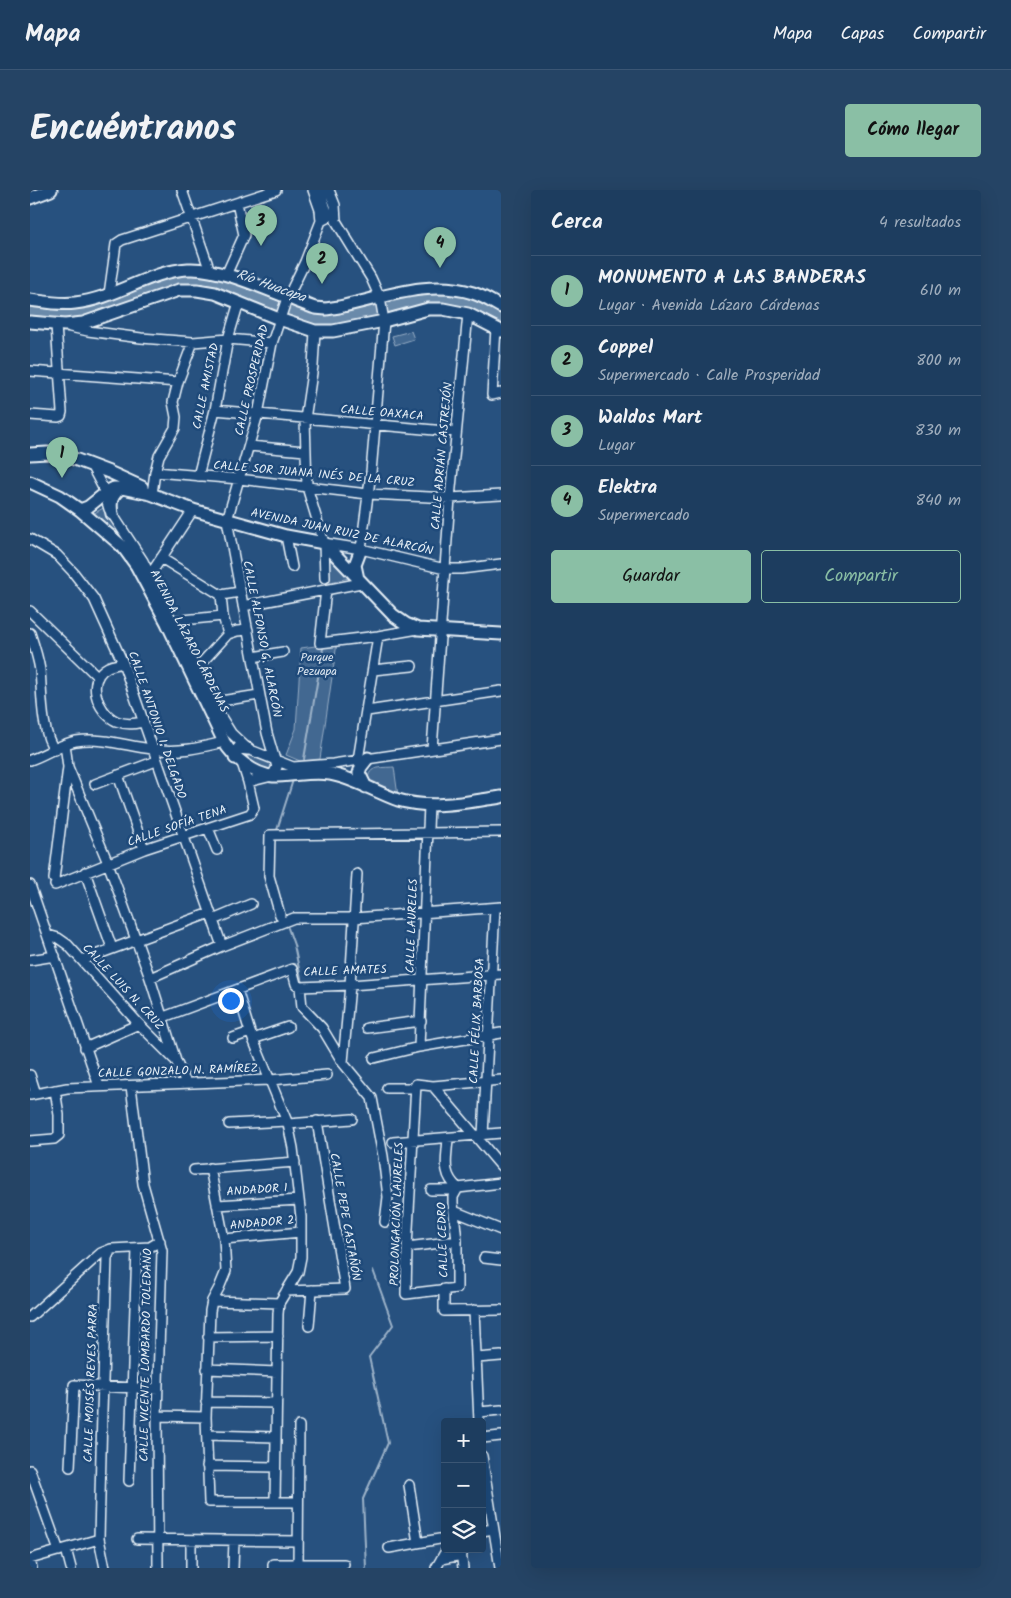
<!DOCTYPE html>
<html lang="es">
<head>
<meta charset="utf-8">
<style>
  body { margin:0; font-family:Kalam,sans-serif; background:#254465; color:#f1f3f6 }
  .controls { position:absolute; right:15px; bottom:15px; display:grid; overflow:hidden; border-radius:5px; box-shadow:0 5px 20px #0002 }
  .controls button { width:45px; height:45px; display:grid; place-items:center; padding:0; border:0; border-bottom:1px solid #3b5674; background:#1d3d5f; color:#f1f3f6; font:25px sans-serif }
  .you { position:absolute; left:200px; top:810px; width:18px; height:18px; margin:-12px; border:4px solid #fff; border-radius:50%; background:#1a73e8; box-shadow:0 0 0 8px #1a73e833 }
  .badge { display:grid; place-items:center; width:32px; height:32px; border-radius:50%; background:#8abfa5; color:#111; font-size:16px; font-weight:700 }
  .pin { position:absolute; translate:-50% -41px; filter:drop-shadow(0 1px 2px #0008) }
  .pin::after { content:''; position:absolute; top:26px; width:18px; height:15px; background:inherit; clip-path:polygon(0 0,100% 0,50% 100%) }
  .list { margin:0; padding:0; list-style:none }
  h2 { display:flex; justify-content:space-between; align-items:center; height:65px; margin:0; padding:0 20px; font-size:21px }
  h2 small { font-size:16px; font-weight:400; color:#a0aebd }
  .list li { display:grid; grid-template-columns:32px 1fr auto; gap:15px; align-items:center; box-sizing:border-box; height:70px; padding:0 20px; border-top:1px solid #3b5674 }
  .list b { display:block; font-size:19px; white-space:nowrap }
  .list p { margin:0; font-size:16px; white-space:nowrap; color:#a0aebd }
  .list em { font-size:16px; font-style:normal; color:#a0aebd }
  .actions { display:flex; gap:10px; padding:15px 20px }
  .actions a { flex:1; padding:11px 0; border:1px solid #8abfa5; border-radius:5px; text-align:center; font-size:18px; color:#8abfa5 }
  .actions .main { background:#8abfa5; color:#111 }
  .icon { flex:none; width:28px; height:28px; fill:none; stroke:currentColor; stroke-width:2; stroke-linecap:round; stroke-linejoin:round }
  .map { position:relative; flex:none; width:471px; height:1378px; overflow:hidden; border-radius:5px }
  header { display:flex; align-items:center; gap:30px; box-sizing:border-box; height:70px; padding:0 25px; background:#1d3d5f; border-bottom:1px solid #3b5674 }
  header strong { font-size:24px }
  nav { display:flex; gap:28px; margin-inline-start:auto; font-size:18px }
  .intro { display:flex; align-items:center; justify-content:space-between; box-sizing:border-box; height:120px; padding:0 30px }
  h1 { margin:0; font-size:35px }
  .button { padding:12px 22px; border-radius:5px; background:#8abfa5; color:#111; font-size:18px; font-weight:700 }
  main { display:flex; gap:30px; padding:0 30px }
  aside { flex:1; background:#1d3d5f; border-radius:5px; box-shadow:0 5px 20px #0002 }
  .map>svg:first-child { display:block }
  .green { fill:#436891; stroke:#96acc4 }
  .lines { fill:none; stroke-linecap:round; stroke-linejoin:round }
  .stream { stroke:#9db3c9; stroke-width:2 }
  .river { stroke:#6b8aaa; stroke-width:11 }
  .minor-casing { stroke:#e8f1f8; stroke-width:12 }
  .major-casing { stroke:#e8f1f8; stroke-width:15 }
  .minor { stroke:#1f4a7a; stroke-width:9 }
  .major { stroke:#1f4a7a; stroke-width:11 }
  .labels { text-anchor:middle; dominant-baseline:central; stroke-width:5; stroke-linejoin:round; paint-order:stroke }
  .street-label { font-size:12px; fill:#e8f1f8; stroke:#1f4a7a }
  .park-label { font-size:12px; fill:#d8e3ee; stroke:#1f4a7a }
  .water-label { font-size:14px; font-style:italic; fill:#d5e2ec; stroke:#1f4a7a }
</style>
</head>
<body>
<header>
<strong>Mapa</strong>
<nav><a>Mapa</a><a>Capas</a><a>Compartir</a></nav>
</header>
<div class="intro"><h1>Encuéntranos</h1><a class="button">Cómo llegar</a></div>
<main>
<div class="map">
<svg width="471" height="1378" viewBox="0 0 471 1378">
  <rect width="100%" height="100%" fill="#27517f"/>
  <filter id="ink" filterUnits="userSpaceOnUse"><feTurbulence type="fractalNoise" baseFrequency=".02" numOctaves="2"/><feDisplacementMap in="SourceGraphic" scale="10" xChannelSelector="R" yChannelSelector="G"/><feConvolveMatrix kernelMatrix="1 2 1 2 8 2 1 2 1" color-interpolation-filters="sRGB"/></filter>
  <g filter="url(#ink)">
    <path class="green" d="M381 141 384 149 365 155 362 146Z
      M75 317 131 412 61 325Z
      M290 360H295L319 388 296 393Z
      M307 453 290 569 270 571 256 565 266 539 271 458Z
      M212 560 241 573 244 575 240 581 223 575 209 565Z
      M364 577 368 606 339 594C335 575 351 578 364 577Z"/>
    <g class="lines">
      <path class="stream" d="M274 569 293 458
        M247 640 263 590
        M258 738 264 755 272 793
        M336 1378 333 1309 358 1253 339 1167 363 1135 343 1080"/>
      <path class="river" d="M0 121C15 123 30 125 45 124 84 120 118 91 157 88 177 87 194 95 212 102 236 113 268 128 295 130 307 130 320 126 332 124 389 112 415 98 471 128"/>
      <g class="minor-casing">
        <path id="minor" d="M152 0 180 81
          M290 0 297 22V28L291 31
          M299 0 305 15 306 31 341 88 350 108 354 131 341 282 331 359
          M196 85 214 45 207 13
          M79 104 86 54 92 50 246 0
          M40 137 58 141 111 148 163 152 198 149 242 153
          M466 138 462 205 471 203
          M285 141 283 176 275 229 277 297 294 353 295 388
          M0 181 148 192
          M185 220 426 242
          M0 225 28 227 31 226 32 222 26 135
          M219 256 275 261
          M62 277 72 296 79 319 113 371 181 511 201 543 218 559 263 577 303 574 471 549
          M125 282 209 289 338 304 420 308 471 305
          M168 286 185 220 198 149 209 112
          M122 304 125 282 129 266 145 238 146 227 143 212 148 192 163 152
          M256 346 262 377
          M0 349 27 365 43 382 64 409 93 473 192 756
          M294 353 331 359 415 379H431L471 374
          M131 368 191 405 210 402
          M120 385 163 320
          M296 400 290 453 348 446 388 439
          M191 405 193 426 198 444
          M213 416 331 393
          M0 421 68 487
          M143 431 193 426
          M0 443C4 455 8 467 10 480 12 502 11 544 25 560
          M223 467 253 462
          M93 473C89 474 82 475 78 477 55 489 67 522 86 531 96 535 103 534 113 532
          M166 479 198 444 207 441 218 440
          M343 480 382 476
          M178 513 229 505
          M337 521 471 501
          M35 554 38 577 78 673 120 788 146 871 156 893
          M402 559 420 308 438 124
          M0 570C15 565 32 553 46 551 72 547 96 556 122 559 148 563 169 558 194 552
          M328 570 348 446
          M88 585 114 659
          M218 592 242 586 247 577 237 543 197 330 228 224 242 153 256 111 275 72 291 31 290 20 283 0
          M65 594 126 571
          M178 638 187 660
          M55 682 82 758
          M24 689 38 577
          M0 695 69 896
          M25 695 114 659 220 624 224 618 218 592 212 573
          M250 725 239 686 240 645 471 642
          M183 730 221 714
          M18 745 28 748 38 755 109 834 144 869
          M0 770 25 766
          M52 770 180 723
          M120 788 192 756 264 728H324L471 717
          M270 797 272 817 292 838 313 873 342 908 353 966 358 1007 355 1032
          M207 800 220 842 258 934 263 958 271 1027V1067L268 1082 249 1113 248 1124 245 1311
          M131 828 262 779 266 794 270 797 320 795 471 784
          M337 838 391 831
          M203 848 220 842
          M223 849 258 837
          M389 857 399 615
          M55 858 109 834
          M344 868 389 857 471 843
          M313 872 320 795 327 684
          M0 885 6 904
          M101 896 113 994 132 1061 127 1226 128 1378
          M403 896 471 890
          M357 898H386
          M0 905 37 898 240 890 297 885
          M199 934 257 931
          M258 934 322 929
          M453 945 465 718
          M418 948C417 968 411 984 428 998
          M0 951 24 949 29 945V925L25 900
          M363 952 471 943
          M180 978 194 1049 196 1081 189 1098 182 1111 180 1121 176 1227 179 1312H268
          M164 980 265 972
          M428 998 423 1007V1013L427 1051V1098L376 1104 377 1057 386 894 403 896 471 976
          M428 998 471 993
          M401 1000H426
          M187 1015 269 1010
          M424 1021 471 1040
          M194 1049 271 1042
          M377 1057 427 1051
          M454 1068 471 1070
          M414 1099V1121L471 1120
          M256 1101 315 1099 287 931
          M182 1111 249 1113
          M444 1120 449 1232
          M0 1127 63 1070 71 1063 81 1059
          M279 1136 282 1100
          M178 1147 248 1146
          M447 1168 471 1166
          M177 1179 247 1182
          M176 1212 246 1213
          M449 1222 471 1220
          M127 1226 176 1227
          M177 1245 245 1247
          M452 1248 471 1246
          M452 1266 470 1378
          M177 1276 245 1277
          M40 1277 44 1195 128 1199
          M0 1280 29 1361
          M99 1291 107 1059
          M379 1295 388 1353
          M452 1341 463 1339
          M107 1349 268 1351
          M359 1358 415 1348
          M36 1359 41 1378
          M431 1361 433 1378
          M0 1369 69 1349
          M411 1369 432 1365
          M0 1370 2 1378
          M75 1378 69 1349 72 1222 77 1068 81 1059 120 1057 130 1051
          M161 1378V1350
          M203 1378 204 1351
          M243 1378V1374H314
          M268 1378 269 1236
          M406 1378 417 1359"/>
      </g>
      <g class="major-casing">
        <path id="major" d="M0 8 21 0
          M0 110C15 112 30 115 45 113 85 109 119 81 158 79 194 77 250 106 285 118L296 119 309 117C353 108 398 89 443 103 453 106 462 112 471 117
          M0 132 35 135 53 133 149 100H167L185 103 249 129 285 141H303L354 131 398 119H413L438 124 471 141
          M0 264 17 263 31 264 79 282 112 297
          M0 292 30 306 50 320 93 357 106 375 137 433 194 552C203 567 224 585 243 586 262 586 281 581 300 584 321 587 348 603 368 610 402 620 437 612 471 607
          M50 320 58 317 78 301 84 298H92L121 304 163 320 256 346 294 353 363 425 376 434 388 439 471 444
          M82 324C80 312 81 306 91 298
          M328 389 325 375 331 359
          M205 568V564L209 558 218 559
          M336 597 329 583 331 577 338 568"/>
      </g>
      <use href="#minor" class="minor"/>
      <use href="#major" class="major"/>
    </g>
  </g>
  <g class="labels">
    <g class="street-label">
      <text transform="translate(222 190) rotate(-77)">CALLE PROSPERIDAD</text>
      <text transform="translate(176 196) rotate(-78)">CALLE AMISTAD</text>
      <text transform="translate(352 223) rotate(5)">CALLE OAXACA</text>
      <text transform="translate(412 266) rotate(-85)">CALLE ADRIÁN CASTREJÓN</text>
      <text transform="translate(284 284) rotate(5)">CALLE SOR JUANA INÉS DE LA CRUZ</text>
      <text transform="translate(312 342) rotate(12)">AVENIDA JUAN RUIZ DE ALARCÓN</text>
      <text transform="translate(232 449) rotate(79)">CALLE ALFONSO G. ALARCÓN</text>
      <text transform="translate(159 451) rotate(63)">AVENIDA LÁZARO CÁRDENAS</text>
      <text transform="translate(127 535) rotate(71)">CALLE ANTONIO I. DELGADO</text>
      <text transform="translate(147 636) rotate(-19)">CALLE SOFÍA TENA</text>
      <text transform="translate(382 736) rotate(-88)">CALLE LAURELES</text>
      <text transform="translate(315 781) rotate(-2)">CALLE AMATES</text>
      <text transform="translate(93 797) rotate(47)">CALLE LUIS N. CRUZ</text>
      <text transform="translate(447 831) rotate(-87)">CALLE FÉLIX BARBOSA</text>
      <text transform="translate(148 881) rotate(-2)">CALLE GONZALO N. RAMÍREZ</text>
      <text transform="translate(227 1000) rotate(-4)">ANDADOR 1</text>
      <text transform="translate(367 1024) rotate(-88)">PROLONGACIÓN LAURELES</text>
      <text transform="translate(315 1027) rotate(80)">CALLE PEPE CASTAÑÓN</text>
      <text transform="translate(232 1033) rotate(-5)">ANDADOR 2</text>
      <text transform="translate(413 1050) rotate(-92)">CALLE CEDRO</text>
      <text transform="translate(116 1165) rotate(-89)">CALLE VICENTE LOMBARDO TOLEDANO</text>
      <text transform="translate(61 1193) rotate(-88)">CALLE MOISÉS REYES PARRA</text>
    </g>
    <g class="park-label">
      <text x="287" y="467">Parque<tspan x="287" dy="14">Pezuapa</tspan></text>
    </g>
    <g class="water-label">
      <text transform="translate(241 96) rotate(20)">Río Huacapa</text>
    </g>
  </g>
</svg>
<div class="controls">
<button>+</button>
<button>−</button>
<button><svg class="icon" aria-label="layers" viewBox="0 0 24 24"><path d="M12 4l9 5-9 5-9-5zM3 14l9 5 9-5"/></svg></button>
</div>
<div class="you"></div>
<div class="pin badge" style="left:32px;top:288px">1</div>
<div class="pin badge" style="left:292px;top:94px">2</div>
<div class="pin badge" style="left:231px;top:56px">3</div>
<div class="pin badge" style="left:410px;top:78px">4</div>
</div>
<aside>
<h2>Cerca<small>4 resultados</small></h2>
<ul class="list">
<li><span class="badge">1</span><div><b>MONUMENTO A LAS BANDERAS</b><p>Lugar · Avenida Lázaro Cárdenas</p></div><em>610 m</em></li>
<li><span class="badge">2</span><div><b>Coppel</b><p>Supermercado · Calle Prosperidad</p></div><em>800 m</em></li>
<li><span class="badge">3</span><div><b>Waldos Mart</b><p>Lugar</p></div><em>830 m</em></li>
<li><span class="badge">4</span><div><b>Elektra</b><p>Supermercado</p></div><em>840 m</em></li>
</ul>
<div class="actions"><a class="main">Guardar</a><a>Compartir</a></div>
</aside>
</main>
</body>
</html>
